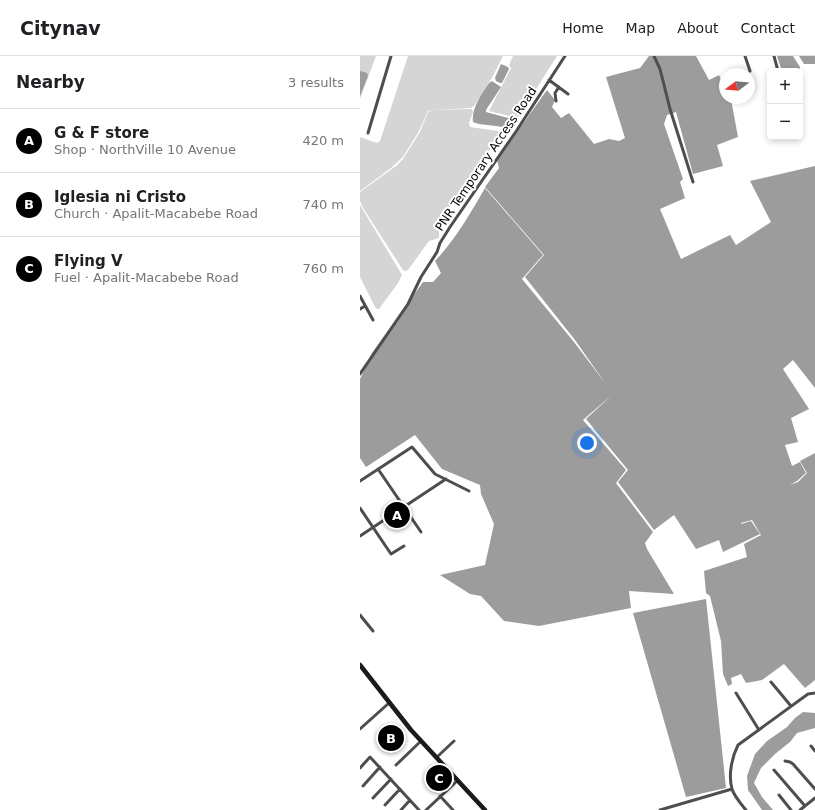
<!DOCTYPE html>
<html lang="en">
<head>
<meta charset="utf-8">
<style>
  body { margin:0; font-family:"DejaVu Sans",sans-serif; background:#f2f2f2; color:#202124 }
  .controls { position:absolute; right:12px; top:12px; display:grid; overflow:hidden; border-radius:6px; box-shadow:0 2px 6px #0003 }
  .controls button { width:36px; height:36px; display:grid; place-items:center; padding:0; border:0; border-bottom:1px solid #e0e0e0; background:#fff; color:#202124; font:20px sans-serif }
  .compass { position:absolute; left:359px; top:12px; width:36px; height:36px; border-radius:50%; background:#fff; box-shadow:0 2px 6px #0003; rotate:254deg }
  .you { position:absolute; left:227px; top:387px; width:14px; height:14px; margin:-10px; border:3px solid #fff; border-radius:50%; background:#1a73e8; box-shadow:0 0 0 6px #1a73e833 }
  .badge { display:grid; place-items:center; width:26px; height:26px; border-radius:50%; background:#000; color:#fff; font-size:13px; font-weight:700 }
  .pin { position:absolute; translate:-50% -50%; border:2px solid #fff; box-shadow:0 1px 4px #0006 }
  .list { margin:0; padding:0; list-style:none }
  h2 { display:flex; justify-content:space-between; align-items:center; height:52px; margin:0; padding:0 16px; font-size:17px }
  h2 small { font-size:13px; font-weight:400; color:#757577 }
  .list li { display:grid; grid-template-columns:26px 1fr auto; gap:12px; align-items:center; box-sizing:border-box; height:64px; padding:0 16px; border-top:1px solid #e0e0e0 }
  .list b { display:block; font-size:15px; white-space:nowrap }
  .list p { margin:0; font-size:13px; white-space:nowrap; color:#757577 }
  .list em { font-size:13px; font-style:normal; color:#757577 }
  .map { position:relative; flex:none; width:455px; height:754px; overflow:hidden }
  header { display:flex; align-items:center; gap:24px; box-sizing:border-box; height:56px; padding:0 20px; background:#fff; border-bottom:1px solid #e0e0e0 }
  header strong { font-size:19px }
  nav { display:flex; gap:22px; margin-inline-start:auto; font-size:14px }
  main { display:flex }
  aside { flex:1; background:#fff }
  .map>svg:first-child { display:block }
  .green { fill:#d5d5d5 }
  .water { fill:#9c9c9c }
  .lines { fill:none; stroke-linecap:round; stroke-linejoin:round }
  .minor { stroke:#4e4e4e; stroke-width:3 }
  .secondary { stroke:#1b1b1b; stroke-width:4.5 }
  .labels { text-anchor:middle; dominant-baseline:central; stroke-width:4; stroke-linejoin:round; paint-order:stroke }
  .street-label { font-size:12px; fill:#000; stroke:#fff }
</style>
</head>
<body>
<header>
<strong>Citynav</strong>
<nav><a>Home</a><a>Map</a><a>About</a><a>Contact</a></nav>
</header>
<main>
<aside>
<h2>Nearby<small>3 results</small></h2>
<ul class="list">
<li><span class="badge">A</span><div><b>G &amp; F store</b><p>Shop · NorthVille 10 Avenue</p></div><em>420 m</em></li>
<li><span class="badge">B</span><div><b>Iglesia ni Cristo</b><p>Church · Apalit-Macabebe Road</p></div><em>740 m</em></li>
<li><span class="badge">C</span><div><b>Flying V</b><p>Fuel · Apalit-Macabebe Road</p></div><em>760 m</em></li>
</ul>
</aside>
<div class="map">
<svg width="455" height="754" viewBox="0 0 455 754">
  <rect width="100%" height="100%" fill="#fff"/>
  <path class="green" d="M0 0H16L0 43Z
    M48 0H143L133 20 114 50 111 52 72 54 68 55 59 75 43 101 31 112 0 135V81L17 87 20 85Z
    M153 0H197L159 60 157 62 129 55 150 14 151 12 149 9Z
    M112 53 113 56 109 67 110 71 138 75 139 79 138 82 86 156 79 170V182L69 185 48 214 45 215 43 214 3 152 0 145V136L36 110 43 103 60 76 68 56 73 54Z
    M0 149 42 219 38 227 19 253H17L15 251 0 221Z"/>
  <path class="water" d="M289 0H336L349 24 359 19 365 31V42H370L371 43 378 81 357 89 363 110 333 118 316 56 307 59 304 68 323 123 320 126 325 142 300 153 321 203 370 179 376 189 411 166 390 125 455 110V332L433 304 423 313 449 353 431 362 438 386 425 389 432 410 440 406 446 417 437 425 430 429 438 426 447 417 440 405 455 397V624L445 632 424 608 402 624 386 627 381 618 371 622 372 628 368 630 363 618 361 585 350 540 346 537 344 515 387 501 384 488 401 479 392 464 381 467V465V468L391 465 400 478 363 496 359 484 336 493 314 459 294 474 258 426 268 414 226 363 253 338 223 364 266 414 256 427 293 476 285 487 287 493 314 538 269 535 271 552 179 570 144 565 121 540 110 538 80 519 125 509 134 468 121 438 120 429 82 413 55 379 6 411 0 402V323L12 297 63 226H73L81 217 75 205C95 184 110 158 125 132L183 199 162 223 214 286 245 327 215 284 165 221 184 199 125 131 139 112 137 104 187 34 195 44 192 51 201 62 209 57 234 88 249 83 259 85 265 82 246 21 280 12Z
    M417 0H433L440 11V15H422Z
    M439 0H455V8H444Z
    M141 8 148 11 149 13 142 27H140L136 25 135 22Z
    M0 15 7 17 8 20 0 40Z
    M132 25 141 31 126 54V56L155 64 152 72 119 68 113 66C111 53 122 37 129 27Z
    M346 543 366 732 326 741 273 557Z
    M443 656 455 657V672L437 677 430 686 415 698 401 712 394 727 402 741 413 754H402L388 734 387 720 395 698 407 685 427 671 435 662Z"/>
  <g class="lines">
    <path class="minor" d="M294 0 300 13 310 53 333 126
      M385 0 390 15
      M414 0 418 15
      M189 24 208 38
      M196 45 195 37 199 31
      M8 77 31 0
      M0 240 13 264
      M0 253 5 250
      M0 318 48 248 61 221 77 196 80 187 90 171 157 74 205 0
      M18 413 61 476
      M0 425 52 391 75 418 109 435
      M0 452 31 498 44 490
      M0 480 86 423
      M0 559 13 575
      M411 626 431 650
      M376 637 399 674
      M0 673 29 647
      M451 690 455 695
      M77 701 94 685
      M425 705 430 706 433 708 455 733
      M36 709 61 685
      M0 712 10 701 59 754
      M414 714 445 750
      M3 730 20 711
      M419 739 431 754
      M80 740 93 754
      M13 742 31 723
      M25 749 40 733
      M41 754 50 744
      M66 754 98 724
      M300 754 372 733
      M386 754C381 748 374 740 372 733 368 719 372 701 378 689L448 638 455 637
      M440 754 455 742"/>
    <path class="secondary" d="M0 609 51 674 125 754"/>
  </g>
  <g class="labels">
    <g class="street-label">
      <text transform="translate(126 103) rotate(-56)">PNR Temporary Access Road</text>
    </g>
  </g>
</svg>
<div class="controls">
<button>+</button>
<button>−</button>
</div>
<svg class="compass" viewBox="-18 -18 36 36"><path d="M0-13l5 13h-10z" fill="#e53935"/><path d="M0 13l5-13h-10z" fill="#757577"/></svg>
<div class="you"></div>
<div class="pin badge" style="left:37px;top:459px">A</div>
<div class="pin badge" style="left:31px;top:682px">B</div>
<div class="pin badge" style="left:79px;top:722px">C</div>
</div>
</main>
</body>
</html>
